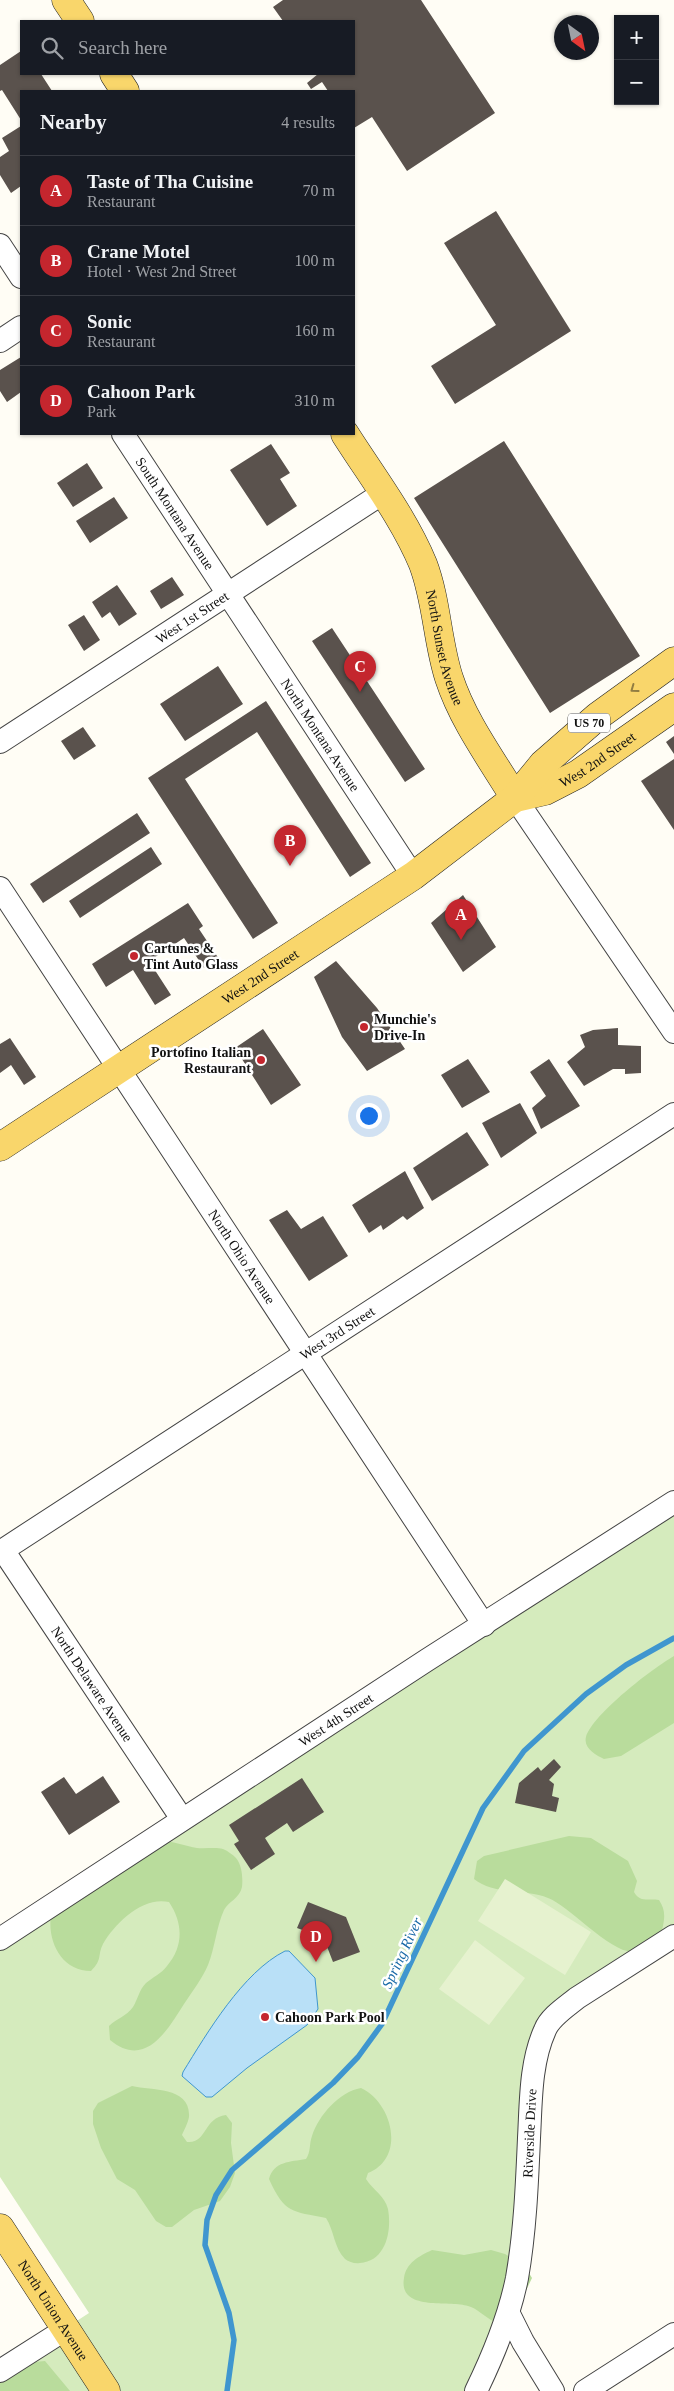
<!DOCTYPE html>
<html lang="en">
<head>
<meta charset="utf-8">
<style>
  body { margin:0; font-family:"Times New Roman",serif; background:#20242c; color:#f1f3f6 }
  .controls { position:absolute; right:15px; top:15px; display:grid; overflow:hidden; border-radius:0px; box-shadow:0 1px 4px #0004 }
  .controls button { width:45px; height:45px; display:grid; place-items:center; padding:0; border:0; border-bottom:1px solid #363941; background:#171b24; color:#f1f3f6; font:25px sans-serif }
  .compass { position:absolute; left:554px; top:15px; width:45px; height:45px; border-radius:50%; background:#171b24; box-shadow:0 1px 4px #0004; rotate:147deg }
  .you { position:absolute; left:368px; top:1115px; width:18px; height:18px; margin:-12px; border:4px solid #fff; border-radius:50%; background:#1a73e8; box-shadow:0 0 0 8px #1a73e833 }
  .badge { display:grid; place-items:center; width:32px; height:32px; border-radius:50%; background:#c4262e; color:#fff; font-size:16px; font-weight:700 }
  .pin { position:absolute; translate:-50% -41px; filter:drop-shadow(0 1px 2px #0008) }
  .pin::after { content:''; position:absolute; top:26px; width:18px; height:15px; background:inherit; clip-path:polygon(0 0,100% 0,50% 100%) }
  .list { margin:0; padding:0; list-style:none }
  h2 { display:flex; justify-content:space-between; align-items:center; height:65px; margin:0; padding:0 20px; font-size:21px }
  h2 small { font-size:16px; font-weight:400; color:#9ea1a6 }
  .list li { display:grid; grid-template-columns:32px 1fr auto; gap:15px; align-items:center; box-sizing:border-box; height:70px; padding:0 20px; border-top:1px solid #363941 }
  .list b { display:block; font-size:19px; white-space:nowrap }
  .list p { margin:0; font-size:16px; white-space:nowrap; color:#9ea1a6 }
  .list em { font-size:16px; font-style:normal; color:#9ea1a6 }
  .icon { flex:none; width:28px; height:28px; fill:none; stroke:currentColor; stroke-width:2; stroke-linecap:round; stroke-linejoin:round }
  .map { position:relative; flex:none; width:674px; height:2391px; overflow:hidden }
  .search { position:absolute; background:#171b24; box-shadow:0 1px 4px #0004; left:20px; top:20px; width:335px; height:55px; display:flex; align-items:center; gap:12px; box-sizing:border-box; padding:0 18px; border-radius:0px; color:#9ea1a6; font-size:19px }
  .panel { position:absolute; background:#171b24; box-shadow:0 1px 4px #0004; left:20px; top:90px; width:335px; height:345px; border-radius:0px }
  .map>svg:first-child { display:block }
  .green { fill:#d5ebbd }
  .forest { fill:#b9dc9c }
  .pitch { fill:#e6f2cf }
  .water { fill:#b9e0f7; stroke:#3f96cf }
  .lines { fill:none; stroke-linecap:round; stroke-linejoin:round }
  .stream { stroke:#3f96cf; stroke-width:5.5 }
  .building { fill:#5a524d }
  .minor-casing { stroke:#444; stroke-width:24 }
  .major-casing { stroke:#222; stroke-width:29 }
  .minor { stroke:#fff; stroke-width:22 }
  .major { stroke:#f9d66b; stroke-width:28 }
  .oneway { stroke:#917d42 }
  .poi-dot { fill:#c4262e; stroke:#fff; stroke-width:2 }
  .labels { text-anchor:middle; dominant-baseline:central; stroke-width:5; stroke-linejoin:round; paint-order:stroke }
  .shield { fill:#fff; stroke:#585858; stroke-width:1 }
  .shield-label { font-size:12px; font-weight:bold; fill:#111 }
  .street-label { font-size:14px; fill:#111; stroke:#fff }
  .poi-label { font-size:14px; font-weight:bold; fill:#111; stroke:#fff; text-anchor:start }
  .water-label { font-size:15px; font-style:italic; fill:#1768a6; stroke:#fff }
</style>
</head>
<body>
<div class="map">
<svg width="674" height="2391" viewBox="0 0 674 2391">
  <rect width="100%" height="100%" fill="#fffdf5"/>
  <path class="green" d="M674 1502V1936L551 2021 522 2245 476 2391H0V2371L89 2313 0 2177V1939Z"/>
  <path class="forest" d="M674 1656V1723L621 1756 604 1759C596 1755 583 1748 586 1737 593 1714 653 1668 674 1656Z
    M569 1836 591 1838 628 1861 637 1881 634 1892C640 1903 648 1898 659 1900 665 1909 665 1916 663 1926 662 1933 655 1940 649 1943 645 1946 640 1950 636 1951 615 1958 570 1906 548 1898 526 1889 494 1895 474 1879L477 1861 484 1856Z
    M164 1841C176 1842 186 1846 197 1848 205 1849 216 1847 223 1849 228 1851 233 1855 236 1858 242 1865 243 1878 242 1887 240 1898 228 1902 224 1910 216 1928 215 1948 208 1965 202 1979 192 1992 184 2004 167 2031 145 2069 110 2040L109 2026C116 2019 127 2016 133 2007 138 1999 139 1990 146 1983 153 1977 161 1974 167 1966 184 1946 183 1923 169 1902 143 1896 115 1923 103 1944 97 1956 103 1959 91 1971 62 1971 47 1942 51 1915Z
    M132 2086C152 2091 191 2086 189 2117 188 2123 184 2130 182 2135L187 2142C207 2144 203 2118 226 2115L232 2123 231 2143 235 2173 230 2187 220 2201 194 2210 172 2227H166L156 2221 135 2190 117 2179 101 2148 93 2124V2111L98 2103Z
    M361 2088C393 2103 406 2158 368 2173L366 2179C373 2190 385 2196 388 2209 392 2231 386 2261 360 2263 355 2264 349 2262 345 2259 334 2248 334 2230 326 2218 292 2211 285 2214 269 2179 274 2161 290 2162 306 2159 311 2152 309 2144 312 2136 319 2115 339 2092 361 2088Z
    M432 2250 464 2255 491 2250 505 2254 524 2265 532 2278 509 2326C503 2324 496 2323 491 2320 483 2315 476 2308 468 2306 450 2300 398 2312 404 2278 406 2263 419 2256 432 2250Z
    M45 2361 70 2391H0V2383L35 2362Z"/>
  <path class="pitch" d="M505 1879 591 1932 565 1975 478 1921Z
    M475 1940 525 1978 489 2025 439 1989Z"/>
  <path class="water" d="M285 1951H289L315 1978 318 2009 307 2025 247 2068 212 2097H206L182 2076 183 2072C207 2033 243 1972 285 1951Z"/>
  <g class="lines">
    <path class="stream" d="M227 2391 234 2340 229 2313 205 2245 207 2220 216 2195 232 2170 333 2083 358 2057 382 2024 483 1808 524 1751 586 1694 626 1665 674 1638"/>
  </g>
  <path class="building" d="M283 0H421L495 113 407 171 372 117 354 128V91H328L322 82 311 89 307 83 318 74H354V21H283L273 7Z
    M21 51V74H41L52 91H21V120L2 90 0 91V65Z
    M21 126V186L11 193 0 175V157L9 151 2 138Z
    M496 211 571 331 455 404 431 366 496 325 444 243Z
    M21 357V392L7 402 0 391V370Z
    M504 441 640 656 550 713 414 498Z
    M271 444 290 473 280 479 297 506 267 526 230 470Z
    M87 463 103 488 73 507 57 483Z
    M114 497 128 518 90 543 76 521Z
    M172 577 184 595 161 609 150 591Z
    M117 585 137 614 119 626 110 612 102 618 92 602Z
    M84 615 100 640 84 651 68 625Z
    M332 628 425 769 405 782 312 641Z
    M218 666 243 704 185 741 160 704Z
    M266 701 371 863 350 877 257 732 185 779 278 923 253 939 148 778Z
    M83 727 96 746 74 760 61 741Z
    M674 736V754L666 742Z
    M674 759V830L641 781Z
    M137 813 150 833 43 903 30 884Z
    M151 847 162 864 80 918 69 901Z
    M463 895 496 947 463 972 431 923Z
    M188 903 203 926 199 929 219 959 204 968 184 938 149 961 171 995 155 1005 133 970 106 987 92 964Z
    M336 961 377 1008 405 1049 367 1071 342 1037 314 977Z
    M618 1028V1045L641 1046V1073L625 1074V1069H613L584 1086 567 1062 585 1047 580 1035 593 1030Z
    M263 1029 301 1085 271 1105 235 1048Z
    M10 1038 36 1077 24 1085 11 1065 0 1073V1044Z
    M468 1059 490 1092 462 1108 441 1075Z
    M549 1059 580 1106 541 1129 532 1108 546 1096 530 1072Z
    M520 1103 537 1133 501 1158 482 1123Z
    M467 1132 489 1165 432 1201 413 1168Z
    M405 1171 424 1208 407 1220 403 1216 383 1230 381 1225 369 1233 352 1205Z
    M287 1210 301 1229 323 1216 348 1256 309 1281 269 1220Z
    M554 1759 561 1767 549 1780 554 1784 552 1796 559 1798 556 1812 515 1803 519 1783 538 1767 541 1771Z
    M103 1776 120 1802 69 1835 41 1792 64 1777 76 1794Z
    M302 1778 324 1812 293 1832 287 1823 265 1838 275 1854 251 1870 234 1844 239 1841 229 1825Z
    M308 1902 346 1917 360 1952 333 1962 326 1944 316 1935 297 1928Z"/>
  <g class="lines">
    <g class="minor-casing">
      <g id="minor">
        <path d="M0 245 21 277"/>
        <path d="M0 341 21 327"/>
        <path id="s1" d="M123 434 413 876"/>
        <path id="s2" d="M0 742 383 493"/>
        <path d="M515 798 674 1032"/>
        <path id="s3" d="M0 888 484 1625"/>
        <path id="s4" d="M3 1550 182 1819"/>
        <path id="s5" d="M0 1552 674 1114"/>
        <path id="s6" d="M0 1939 427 1660 674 1502"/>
        <path d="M509 2314 523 2342 553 2391"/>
        <path d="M0 2371 66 2329"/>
        <path id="s7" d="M476 2391C494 2354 509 2318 517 2278 525 2232 527 2185 529 2138 531 2103 530 2063 545 2030 550 2017 566 2007 577 1998L674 1936"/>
        <path d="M585 2391 674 2334"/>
      </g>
    </g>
    <g class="major-casing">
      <g id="major">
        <path d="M66 0 80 21"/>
        <path d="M114 74 125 91"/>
        <path id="s8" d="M345 434C371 475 404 518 423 564 437 601 437 641 449 678 463 721 492 760 515 798"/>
        <path id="s9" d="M515 798 545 791 578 774 674 707"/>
        <path id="s10" d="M0 1147 413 876 515 798 543 764 598 716 674 661"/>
        <path id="s11" d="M0 2228 106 2391"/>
      </g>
    </g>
    <use href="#minor" class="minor"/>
    <use href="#major" class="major"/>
  </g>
  <defs><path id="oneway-chevron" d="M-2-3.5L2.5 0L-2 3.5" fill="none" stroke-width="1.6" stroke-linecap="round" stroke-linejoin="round" transform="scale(1.25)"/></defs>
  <use class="oneway" href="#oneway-chevron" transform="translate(634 689) rotate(144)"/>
  <g class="poi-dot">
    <circle cx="134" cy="956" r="5"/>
    <circle cx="364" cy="1027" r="5"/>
    <circle cx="261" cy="1060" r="5"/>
    <circle cx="265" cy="2017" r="5"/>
  </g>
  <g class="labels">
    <rect class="shield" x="568" y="713.5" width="42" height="19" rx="4"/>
    <g class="shield-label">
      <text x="589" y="723">US 70</text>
    </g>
    <g class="street-label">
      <text stroke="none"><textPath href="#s1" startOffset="95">South Montana Avenue</textPath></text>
      <text stroke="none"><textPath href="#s2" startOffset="229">West 1st Street</textPath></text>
      <text stroke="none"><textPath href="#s8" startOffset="238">North Sunset Avenue</textPath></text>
      <text stroke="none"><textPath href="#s1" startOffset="360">North Montana Avenue</textPath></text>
      <text stroke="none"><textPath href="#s9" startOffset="92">West 2nd Street</textPath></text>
      <text stroke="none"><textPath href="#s10" startOffset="311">West 2nd Street</textPath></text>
      <text stroke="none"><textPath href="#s3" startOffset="441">North Ohio Avenue</textPath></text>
      <text stroke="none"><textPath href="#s5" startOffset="402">West 3rd Street</textPath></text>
      <text stroke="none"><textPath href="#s4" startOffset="161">North Delaware Avenue</textPath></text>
      <text stroke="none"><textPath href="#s6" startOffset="401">West 4th Street</textPath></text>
      <text stroke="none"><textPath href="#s7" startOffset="266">Riverside Drive</textPath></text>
      <text stroke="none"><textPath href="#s11" startOffset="98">North Union Avenue</textPath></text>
    </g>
    <g class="poi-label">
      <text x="144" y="948">Cartunes &amp;<tspan x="144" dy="16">Tint Auto Glass</tspan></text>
      <text x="374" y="1019">Munchie's<tspan x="374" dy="16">Drive-In</tspan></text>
      <text x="251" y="1052" text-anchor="end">Portofino Italian<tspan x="251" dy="16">Restaurant</tspan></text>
      <text x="275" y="2017">Cahoon Park Pool</text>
    </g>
    <g class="water-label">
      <text transform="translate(402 1953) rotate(-65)">Spring River</text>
    </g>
  </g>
</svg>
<div class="controls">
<button>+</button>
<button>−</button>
</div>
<svg class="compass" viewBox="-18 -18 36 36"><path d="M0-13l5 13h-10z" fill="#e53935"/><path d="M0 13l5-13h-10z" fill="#9ea1a6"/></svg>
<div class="you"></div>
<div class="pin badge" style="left:461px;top:940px">A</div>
<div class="pin badge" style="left:290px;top:866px">B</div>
<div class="pin badge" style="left:360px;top:692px">C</div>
<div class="pin badge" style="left:316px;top:1962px">D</div>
<div class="search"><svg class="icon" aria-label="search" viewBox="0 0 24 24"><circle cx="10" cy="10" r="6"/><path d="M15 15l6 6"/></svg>Search here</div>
<section class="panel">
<h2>Nearby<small>4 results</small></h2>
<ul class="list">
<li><span class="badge">A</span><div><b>Taste of Tha Cuisine</b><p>Restaurant</p></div><em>70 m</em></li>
<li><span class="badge">B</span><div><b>Crane Motel</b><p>Hotel · West 2nd Street</p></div><em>100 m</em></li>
<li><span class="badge">C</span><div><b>Sonic</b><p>Restaurant</p></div><em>160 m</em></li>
<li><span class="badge">D</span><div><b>Cahoon Park</b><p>Park</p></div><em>310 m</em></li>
</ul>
</section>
</div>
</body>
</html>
